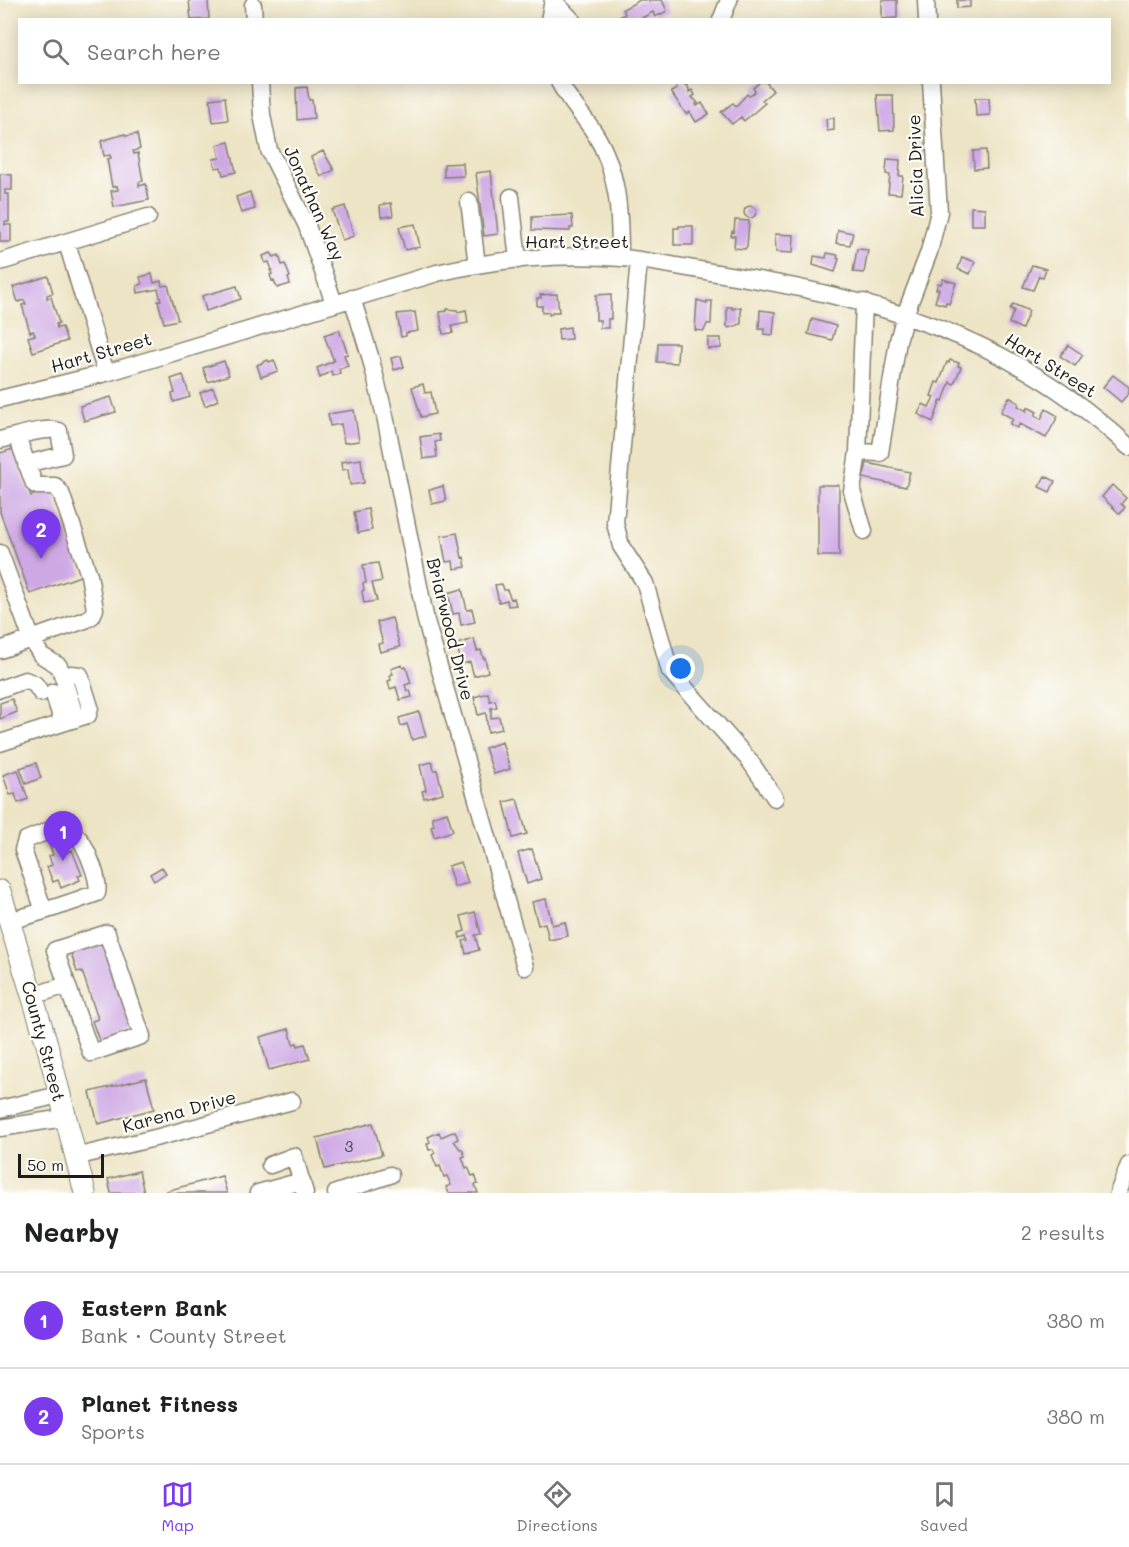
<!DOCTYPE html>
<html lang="en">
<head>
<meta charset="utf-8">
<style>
  body { margin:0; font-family:Mali,sans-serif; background:#f6f6f6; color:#202124 }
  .scale { position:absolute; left:18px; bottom:15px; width:86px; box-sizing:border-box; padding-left:6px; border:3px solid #1c1c1c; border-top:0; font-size:16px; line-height:21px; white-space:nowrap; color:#1c1c1c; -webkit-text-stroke:4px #fdfcf7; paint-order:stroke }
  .you { position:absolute; left:681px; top:669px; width:21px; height:21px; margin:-15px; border:4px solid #fff; border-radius:50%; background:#1a73e8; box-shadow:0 0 0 9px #1a73e833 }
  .badge { display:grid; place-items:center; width:39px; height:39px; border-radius:50%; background:#7c3aed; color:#fff; font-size:20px; font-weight:700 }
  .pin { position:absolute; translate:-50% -50px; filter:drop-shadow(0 2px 3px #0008) }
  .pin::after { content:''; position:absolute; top:32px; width:21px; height:18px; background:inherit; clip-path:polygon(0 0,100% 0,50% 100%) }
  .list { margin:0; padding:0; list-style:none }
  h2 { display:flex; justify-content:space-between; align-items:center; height:78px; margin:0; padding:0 24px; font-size:26px }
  h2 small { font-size:20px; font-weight:400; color:#757577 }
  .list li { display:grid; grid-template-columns:39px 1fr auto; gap:18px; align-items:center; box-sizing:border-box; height:96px; padding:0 24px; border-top:2px solid #e0e0e0 }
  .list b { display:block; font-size:22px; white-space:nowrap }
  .list p { margin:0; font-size:20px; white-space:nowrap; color:#757577 }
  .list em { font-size:20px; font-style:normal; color:#757577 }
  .icon { flex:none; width:33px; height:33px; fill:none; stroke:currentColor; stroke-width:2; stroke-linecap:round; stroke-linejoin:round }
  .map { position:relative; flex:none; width:1129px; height:1193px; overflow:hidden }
  .search { position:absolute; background:#fff; box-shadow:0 3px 15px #0003; left:18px; right:18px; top:18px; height:66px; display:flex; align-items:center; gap:15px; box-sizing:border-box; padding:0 21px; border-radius:0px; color:#757577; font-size:22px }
  .sheet { height:270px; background:#fff }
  nav { display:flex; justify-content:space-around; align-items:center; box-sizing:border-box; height:84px; border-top:2px solid #e0e0e0; background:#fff; font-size:16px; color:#757577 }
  nav a { display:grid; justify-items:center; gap:3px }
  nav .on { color:#7c3aed }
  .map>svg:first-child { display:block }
  .building { fill:#cea8e5 }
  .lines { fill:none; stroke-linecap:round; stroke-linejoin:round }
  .minor-casing { stroke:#848070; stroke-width:19 }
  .major-casing { stroke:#848070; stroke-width:23 }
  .minor { stroke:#fff; stroke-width:16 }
  .major { stroke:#fff; stroke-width:21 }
  .labels { text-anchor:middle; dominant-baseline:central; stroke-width:4.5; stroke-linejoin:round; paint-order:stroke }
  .number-label { font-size:15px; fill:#483f4e }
  .street-label { font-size:18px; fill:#1c1c1c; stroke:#fdfcf7 }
</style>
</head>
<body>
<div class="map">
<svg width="1129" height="1193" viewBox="0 0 1129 1193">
  <rect width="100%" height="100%" fill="#fdfcf7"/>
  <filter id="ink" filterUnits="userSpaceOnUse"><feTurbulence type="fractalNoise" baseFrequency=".0167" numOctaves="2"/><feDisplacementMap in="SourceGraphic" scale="12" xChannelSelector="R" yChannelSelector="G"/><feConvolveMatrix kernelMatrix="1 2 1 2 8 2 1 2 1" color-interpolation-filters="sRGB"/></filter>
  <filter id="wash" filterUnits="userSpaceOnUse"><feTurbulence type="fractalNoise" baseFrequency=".008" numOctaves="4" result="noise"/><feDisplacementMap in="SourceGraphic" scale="24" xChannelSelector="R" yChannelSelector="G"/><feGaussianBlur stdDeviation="1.35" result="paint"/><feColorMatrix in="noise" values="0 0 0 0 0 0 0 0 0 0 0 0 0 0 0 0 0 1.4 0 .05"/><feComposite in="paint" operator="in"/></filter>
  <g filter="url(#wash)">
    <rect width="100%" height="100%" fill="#ede4c5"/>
    <g id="blocks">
      <path class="building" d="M189 0H208L209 19 191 20Z
        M640 0H648L649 2 653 0H662L667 11 655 17 653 12 638 20H614L625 14 623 9Z
        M882 0H897V18L882 19Z
        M957 0H970V7L957 8Z
        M673 82H683L685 85 686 84 689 89V92L692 90 695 95 692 97 698 103 696 104 697 106 702 103 709 114 696 122 690 112 686 114 671 92 677 89Z
        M760 82H766L773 91 762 100 765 103 744 121 741 117 732 124 721 112 733 103 736 106 747 94 749 96 755 91 753 88Z
        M307 87 309 100H312L314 118 297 120 296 88Z
        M877 95H893L894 130 880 131Z
        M225 97 228 120 213 122 210 99Z
        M975 98H989L990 115 976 116Z
        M834 118V130L827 131 826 119Z
        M125 134 126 136 137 134 140 149 133 151 134 154 138 153 143 181 139 182V186L146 184 149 200 114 207 111 191 118 190 117 186 112 187 107 159 111 158 110 155 104 156 101 141Z
        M229 142 236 172 223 175 221 167 215 168 213 159 220 158 217 145Z
        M986 150 987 168 974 169 973 151Z
        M323 151 334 170 321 177 311 157Z
        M887 159 900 160 899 176H903L901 194 888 193 890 175 886 174Z
        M463 163 464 176 444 177V164Z
        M491 171 498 234 484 236 476 173Z
        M0 174 12 175V190H5V194H9V222H5V225H11V242H0Z
        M250 192 255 209 241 213 236 197Z
        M391 203 393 216 381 217 380 205Z
        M744 212a6 6 0 1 1 12 0a6 6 0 1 1-12 0Z
        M345 206 354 236 342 240 332 210Z
        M971 207 985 208V225H971Z
        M572 215 573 228H570V231L532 230V217Z
        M735 220 749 221 747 246 745 249 734 248 735 236H731L732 231 734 232Z
        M415 224 420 247 405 250 399 227Z
        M679 226H693V245H674V228H679Z
        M838 230 853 233 850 245 836 243Z
        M775 234 794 235 793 253 776 252Z
        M857 249 868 250 864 273 853 272Z
        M271 253 274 257 279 255 282 265 285 264 290 277 288 278 290 284 277 288 274 280 272 281 270 275 272 274 270 270H272L269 262 265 263 263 256Z
        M827 253 838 255 837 258 839 259 835 272 813 265 814 256 826 258Z
        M962 257 975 262 970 274 958 269Z
        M1032 265 1046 269 1043 277 1039 276 1033 290 1023 287Z
        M152 274 154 283 161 281 162 286 168 285 178 320 164 323 158 301 161 300 158 289 138 293 137 286 142 284 140 277Z
        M48 276 53 293 47 295V298L51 297 59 323 56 324 57 328 62 327 67 341 33 352 28 337 35 335 33 331 30 332 22 305 26 304 24 300 18 302 13 287Z
        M943 279 956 283 949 304 946 302 945 305 935 302 939 289H936L938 283 941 284Z
        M237 286 241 299 206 311 202 296Z
        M557 294 559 312H552V314L549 315V312L542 313V306H537V298H541L540 295Z
        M611 294V319H608V328H600V320H596V295Z
        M697 300 707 303V301H712L711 324H707L704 331 695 330Z
        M1013 304 1029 311 1022 329 1009 323 1014 310 1010 309Z
        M727 307H732V309L741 307V324L729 328 727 326Z
        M447 309 457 310 458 312 466 310 468 323 452 326 453 333 443 334 440 312 447 311Z
        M760 310 775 312 773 335 764 334V329H759Z
        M415 312 418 331 406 333V336L401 337 397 314Z
        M812 319 836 326 832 340 808 334Z
        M570 327 571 339 559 340 558 329Z
        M339 330 348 354 344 355 348 366 339 369 340 373 333 376 331 371 320 378 317 368 334 361 324 335Z
        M708 338H721V348L708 349Z
        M658 343H678L677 363 657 362Z
        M1068 345 1083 355 1075 366 1060 356Z
        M401 356 404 367 394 370 391 358Z
        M268 360 269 362 274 360 278 371 261 377 257 365Z
        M950 360 959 363 958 366 961 367 954 384 950 382 943 401 941 400 933 422 918 414 923 404 929 407 934 397 931 396 936 382 939 383 947 362 949 363Z
        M224 361 229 375 208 382 203 368Z
        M183 375 190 397 174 402 172 394 175 393 171 379Z
        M1113 375 1129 387V393L1121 402 1103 387Z
        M423 384 425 393 431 392 435 414 421 417 412 387Z
        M213 388 218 400 205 406 200 393Z
        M111 397 116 412 84 421 80 406Z
        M1009 397 1019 403 1018 406 1027 411 1028 407 1037 412 1035 415 1041 419 1046 409 1058 416 1046 438 1020 424 1017 428 1010 424 1013 419 1001 412Z
        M354 410 359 441 344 443 341 424 330 426 328 414Z
        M439 434 440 441 435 442 437 457 423 459 420 437Z
        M13 449 31 496 51 488 83 575 30 594 0 512V453Z
        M361 459 364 483 350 485 348 469 342 470 341 462Z
        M867 463 910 472 906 487 863 478Z
        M1045 476 1055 481 1050 492 1039 487Z
        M818 485H839V556H818Z
        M1112 485 1126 498 1121 504 1125 507 1120 514 1102 497Z
        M443 486 446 501 432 504 429 490Z
        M368 509 372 530 358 533 354 512Z
        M457 533 462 558 464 557 466 567 454 569 453 561 446 562 441 536Z
        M378 563 382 581 372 583 377 601 364 603 362 591 364 590 363 583H366L363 565Z
        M502 584 504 590H507L511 599 514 598 516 605 508 606 507 600 499 602 495 585Z
        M462 589 467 610 472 609 475 622 461 625 459 613 453 614 448 593Z
        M392 618 400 647 380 652 378 644 383 643 377 622Z
        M474 639 477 651 481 650 483 658H485L488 672 474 676 470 662 461 664 457 644Z
        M402 665 403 668 406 667 411 683 405 685 407 691 410 690 412 697 400 700 396 687 390 689 388 681 391 680 390 675 393 674 391 669Z
        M488 693 490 701 495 700 497 707 491 708V718L499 717 502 729 488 732 486 713 478 715 474 697Z
        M12 699 17 712 0 719V703Z
        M419 712 426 736 412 740 407 724 401 726 399 718Z
        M502 742 510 769 494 774 485 748Z
        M432 762 434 770H437L443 793 424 798 422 791 426 790 420 765Z
        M36 763 41 778 26 784 20 768Z
        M18 770 28 799 18 803 15 794 10 795 3 775Z
        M517 799 527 834 513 838 504 802Z
        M447 812 453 831 434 837 431 826 434 825 432 817Z
        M57 837 63 851 65 850 66 853 72 850 82 875 78 876 80 880 61 888 58 880 53 882 47 867 52 865 49 856 53 855 48 841Z
        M532 849 541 879 527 884 518 853Z
        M461 862 468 883 454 887 448 866Z
        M162 867 166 873 154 881 150 874Z
        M546 899 552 925 565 922 568 936 549 940 545 923 538 925 532 902Z
        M475 912 481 934 475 935 479 950 466 954 463 941 468 940 467 936 460 938 459 933 465 931 461 916Z
        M104 942 133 1032 100 1043 92 1021 98 1019 82 971 77 972 71 953Z
        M289 1029 293 1044 297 1043 298 1046 305 1044 310 1059 269 1070 260 1037Z
        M146 1078 154 1109 98 1124 90 1092Z
        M373 1123 382 1155 325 1169 317 1138Z
        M455 1131 458 1139 454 1141 460 1149H462L465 1156 462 1157 466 1168 468 1167 472 1176 475 1175 478 1184 475 1185 478 1193H449L446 1187 451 1185 447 1176 444 1177 440 1166 437 1167 432 1155 435 1153 433 1149 429 1150 427 1144 430 1142 428 1137 439 1132 441 1137Z
        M139 1171 144 1193H111L108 1179Z
        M222 1176 227 1193H166V1191Z"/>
    </g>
  </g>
  <g filter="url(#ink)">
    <use href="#blocks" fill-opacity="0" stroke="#848070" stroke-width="1.5"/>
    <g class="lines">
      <g class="minor-casing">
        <path id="minor" d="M553 0 572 20
          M926 0 927 20
          M253 5 254 20
          M549 20 553 0
          M721 20 729 0
          M260 82 262 115 269 150 307 226 334 303
          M559 82C569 101 583 115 594 132 619 171 620 214 620 258
          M511 197 518 260
          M469 201 477 265
          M67 243 106 373
          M639 260 615 523 621 546 645 583 670 671 749 760 775 798
          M0 262 148 217
          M352 298 370 356 385 416 426 621 525 967
          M864 302 858 452 852 491 864 531
          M0 399 106 373 437 273C496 259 562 253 622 258 654 261 685 268 717 273 874 298 1010 335 1129 447
          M0 440C14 437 47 426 59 431L63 455 26 464
          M858 452 880 453 898 341 905 315 929 252 939 212 931 82
          M0 553 32 640 41 655 59 666 63 677 71 674 80 675 90 707 88 715 0 743
          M0 650 85 620 92 616 95 609 89 575 61 493 55 486H38L34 484 17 436
          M63 677 76 719
          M0 689 25 680 35 684 41 693
          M53 692 63 723
          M9 921C39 913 68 904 97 893 100 881 89 855 83 844 78 835 69 830 60 826L26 840 23 850 44 911
          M107 933 142 1036 91 1053 55 950Z
          M32 996 67 985
          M0 1109 59 1095
          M0 1128 64 1118
          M75 1157 159 1137 292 1101
          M270 1165 294 1156 305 1193
          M258 1193 302 1181
          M336 1193 390 1175
          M1118 1193 1129 1165"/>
      </g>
      <g class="major-casing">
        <path id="major" d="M0 891 47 1044 85 1193"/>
      </g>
      <use href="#minor" class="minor"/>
      <use href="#major" class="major"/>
    </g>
  </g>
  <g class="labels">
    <g class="number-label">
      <text x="349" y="1146">3</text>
    </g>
    <g class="street-label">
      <text transform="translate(915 166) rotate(-92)">Alicia Drive</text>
      <text transform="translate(315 203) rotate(66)">Jonathan Way</text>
      <text x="577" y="241">Hart Street</text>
      <text transform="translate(101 352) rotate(-16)">Hart Street</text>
      <text transform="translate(1051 365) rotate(32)">Hart Street</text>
      <text transform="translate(451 629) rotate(76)">Briarwood Drive</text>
      <text transform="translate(44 1041) rotate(75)">County Street</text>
      <text transform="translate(179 1111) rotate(-15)">Karena Drive</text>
    </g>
  </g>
</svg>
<div class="scale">50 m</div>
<div class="you"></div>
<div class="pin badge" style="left:63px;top:861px">1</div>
<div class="pin badge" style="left:41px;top:559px">2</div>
<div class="search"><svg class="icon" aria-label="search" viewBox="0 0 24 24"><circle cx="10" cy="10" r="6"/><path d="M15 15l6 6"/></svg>Search here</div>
</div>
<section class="sheet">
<h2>Nearby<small>2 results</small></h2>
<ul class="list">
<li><span class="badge">1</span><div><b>Eastern Bank</b><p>Bank · County Street</p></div><em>380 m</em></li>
<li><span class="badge">2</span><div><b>Planet Fitness</b><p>Sports</p></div><em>380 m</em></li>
</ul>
</section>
<nav>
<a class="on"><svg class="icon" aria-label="map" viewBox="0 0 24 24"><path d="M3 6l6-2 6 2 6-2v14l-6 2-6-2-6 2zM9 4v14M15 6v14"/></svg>Map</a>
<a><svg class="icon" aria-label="directions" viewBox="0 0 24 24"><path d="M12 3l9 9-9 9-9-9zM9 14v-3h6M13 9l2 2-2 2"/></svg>Directions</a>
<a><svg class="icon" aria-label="saved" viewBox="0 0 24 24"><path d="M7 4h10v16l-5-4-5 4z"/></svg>Saved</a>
</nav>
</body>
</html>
